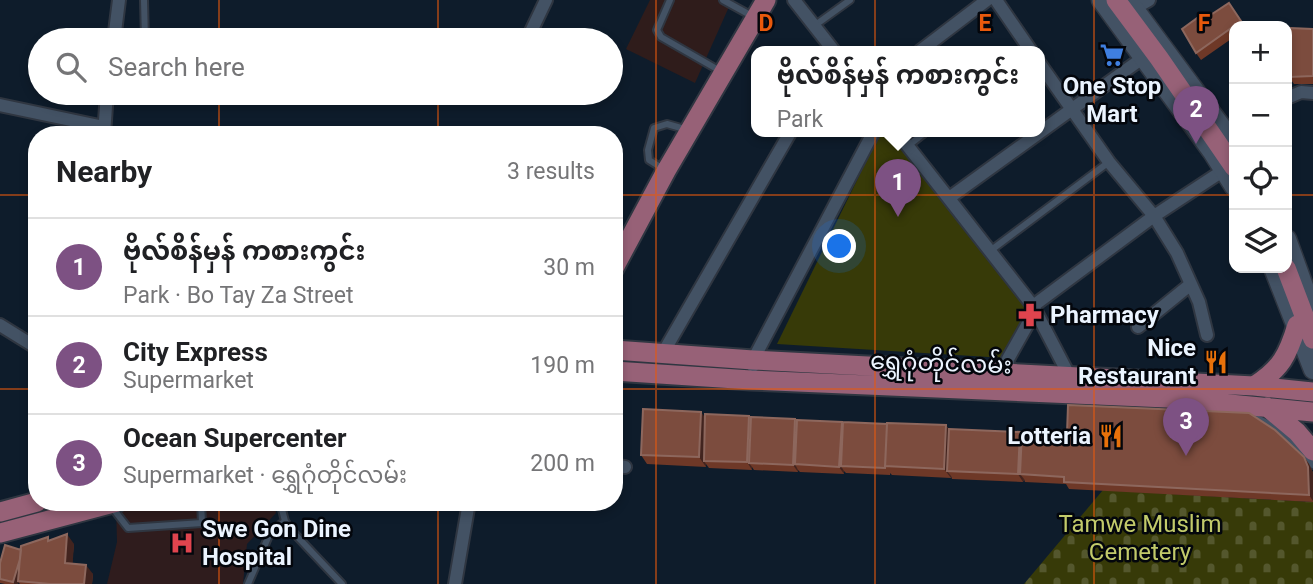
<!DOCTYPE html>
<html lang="en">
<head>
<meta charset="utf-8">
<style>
  body { margin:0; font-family:Roboto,"Noto Sans Myanmar",sans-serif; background:#f2f2f2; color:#202124 }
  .controls { position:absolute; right:21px; top:21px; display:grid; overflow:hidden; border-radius:14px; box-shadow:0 4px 10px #0003 }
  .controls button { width:63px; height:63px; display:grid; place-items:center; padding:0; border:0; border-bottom:2px solid #e0e0e0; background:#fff; color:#202124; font:35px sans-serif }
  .you { position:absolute; left:840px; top:247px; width:24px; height:24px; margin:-18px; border:5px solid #fff; border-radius:50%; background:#1a73e8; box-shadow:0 0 0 10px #1a73e833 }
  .badge { display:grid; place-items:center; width:46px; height:46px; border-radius:50%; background:#7d5183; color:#fff; font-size:23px; font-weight:700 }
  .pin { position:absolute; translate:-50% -58px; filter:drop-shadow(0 2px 4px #0008) }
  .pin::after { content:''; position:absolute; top:37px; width:24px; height:21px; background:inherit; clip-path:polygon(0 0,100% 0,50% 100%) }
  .popup { position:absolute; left:751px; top:46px; width:294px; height:91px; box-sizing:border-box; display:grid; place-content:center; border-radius:14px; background:#fff; filter:drop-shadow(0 2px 5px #0005); font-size:23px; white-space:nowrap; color:#757577 }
  .popup b { font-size:26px; color:#202124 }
  .popup::after { content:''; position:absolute; left:50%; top:100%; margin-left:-14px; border:14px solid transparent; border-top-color:#fff }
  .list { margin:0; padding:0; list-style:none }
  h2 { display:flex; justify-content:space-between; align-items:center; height:91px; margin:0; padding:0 28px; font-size:30px }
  h2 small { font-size:23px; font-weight:400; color:#757577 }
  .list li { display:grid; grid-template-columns:46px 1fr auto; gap:21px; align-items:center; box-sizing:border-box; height:98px; padding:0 28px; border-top:2px solid #e0e0e0 }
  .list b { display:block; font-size:26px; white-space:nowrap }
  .list p { margin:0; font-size:23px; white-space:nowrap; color:#757577 }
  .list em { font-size:23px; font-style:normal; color:#757577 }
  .icon { flex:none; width:38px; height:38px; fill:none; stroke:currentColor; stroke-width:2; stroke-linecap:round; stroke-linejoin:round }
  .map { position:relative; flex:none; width:1313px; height:584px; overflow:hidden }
  .search { position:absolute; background:#fff; box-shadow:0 4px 10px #0003; left:28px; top:28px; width:595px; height:77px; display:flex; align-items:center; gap:18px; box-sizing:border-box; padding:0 24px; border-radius:38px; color:#757577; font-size:26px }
  .panel { position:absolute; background:#fff; box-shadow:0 4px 10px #0003; left:28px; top:126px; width:595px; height:385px; border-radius:28px }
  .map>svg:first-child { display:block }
  .education { fill:#2f1c1b }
  .medical { fill:#2f1c1d }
  .cemetery { fill:url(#cemetery-stones) }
  .green { fill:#373a08 }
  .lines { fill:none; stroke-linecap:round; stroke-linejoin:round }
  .service-casing { stroke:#2f3641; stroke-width:10 }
  .minor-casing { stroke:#2f3641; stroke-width:16 }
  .secondary-casing { stroke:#2f3641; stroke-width:21 }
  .primary-casing { stroke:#2f3641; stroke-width:23 }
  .service { stroke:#435264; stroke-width:6 }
  .minor { stroke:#435264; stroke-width:12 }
  .secondary { stroke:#435264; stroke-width:18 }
  .primary { stroke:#976177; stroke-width:19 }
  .wall { fill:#6e3827 }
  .shaded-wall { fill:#42241f }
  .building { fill:#7c4c3e; stroke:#8d675d; stroke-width:2 }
  .grid { fill:none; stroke:#e8590c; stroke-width:2; stroke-opacity:0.55 }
  .labels { text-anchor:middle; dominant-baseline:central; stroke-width:5; stroke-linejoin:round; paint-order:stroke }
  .poi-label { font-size:24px; font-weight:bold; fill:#ebf4ff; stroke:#03060c; text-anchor:start }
  .street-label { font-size:24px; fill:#ebf4ff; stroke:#03060c }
  .park-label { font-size:24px; fill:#c2ca6a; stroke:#03060c }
  .grid-label { font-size:23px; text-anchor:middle; font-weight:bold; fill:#e8590c; stroke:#03060c; stroke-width:5; stroke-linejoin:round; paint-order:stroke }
</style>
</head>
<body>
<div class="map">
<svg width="1313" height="584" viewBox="0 0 1313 584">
  <defs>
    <pattern id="cemetery-stones" width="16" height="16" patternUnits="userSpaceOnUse" patternTransform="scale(1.75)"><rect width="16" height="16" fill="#373a08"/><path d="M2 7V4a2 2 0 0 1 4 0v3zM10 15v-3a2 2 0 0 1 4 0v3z" fill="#54572d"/></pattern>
  </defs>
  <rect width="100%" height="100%" fill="#0e1c2b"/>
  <path class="education" d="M650 0H732L695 83 626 49Z"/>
  <path class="medical" d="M129 502H274L276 513 247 544 243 584H107L117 542 116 506Z"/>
  <path class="cemetery" d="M1103 490 1313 502V584H1024Z"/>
  <path class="green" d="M881 131H890L1030 310 1005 358 777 344Z"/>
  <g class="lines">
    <g class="service-casing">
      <path id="service" d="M144 0 145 40
        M670 0 657 30 661 37 722 72
        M723 0 752 16
        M814 26 850 0
        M908 146 927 131
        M665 170 649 160 648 150 654 128 667 124 688 130
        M990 251 1109 162
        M1252 417C1276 423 1297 447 1313 465
        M280 502 285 521 291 530 342 584
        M111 506 128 528 202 523 201 502
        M248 584 270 533 285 521"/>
    </g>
    <g class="minor-casing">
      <path id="minor" d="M794 0 834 51
        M996 0 1031 51
        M1135 8 1149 0
        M114 40 119 0
        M527 40 546 0
        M920 51 987 0
        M1040 64 1109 162 1154 216 1177 253 1199 302 1207 335
        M365 93 429 97 446 93
        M1287 98 1301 92 1313 93
        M0 105 104 127
        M896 131 1033 306 1071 379
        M104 134 107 93
        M949 198 1144 57
        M1033 306 1154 216 1224 170
        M0 325 37 348
        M1138 327 1191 284
        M663 353 791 131
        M753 366V360L874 131
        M1006 380 1008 359 1035 311
        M614 465 625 467
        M455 584 469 502"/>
    </g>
    <g class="secondary-casing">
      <path id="secondary" d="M1101 0 1212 152 1234 187
        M1128 0 1234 143
        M1287 239 1313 311
        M1273 268 1313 370"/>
    </g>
    <g class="primary-casing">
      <path id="primary" d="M1116 0 1159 58 1234 167
        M614 268 666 171 766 0
        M1286 268 1313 339
        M614 350 753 360 1254 386 1313 392
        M614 371 751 380 1167 398 1313 412
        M1254 386C1281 369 1288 355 1297 325
        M1267 407 1297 432 1313 451
        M0 512 37 502
        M0 533 117 502"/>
    </g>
    <use href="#service" class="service"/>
    <use href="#minor" class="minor"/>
    <use href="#secondary" class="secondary"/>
    <use href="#primary" class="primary"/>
  </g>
  <path class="wall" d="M1229 3 1245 26H1234V37L1201 60 1196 53 1203 20Z
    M1313 29V84H1294L1289 77Z
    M749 416 751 419H795L797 422 843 424 946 425 949 430 1022 434 1304 457 1309 464 1313 473V502L1069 489 1066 484 1025 482 1024 479 1023 482 952 479 951 476V478L892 475 890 473V475L846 473 844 471V474L800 472 798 470V472L754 470 752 467V470L709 468 706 464V467L647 464 641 455 705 418Z
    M50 540 74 544 72 564 93 574 92 584H20L18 582V584H5L0 583V563Z"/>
  <path class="shaded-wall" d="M701 412 708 421 704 461 706 464V467L699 457Z
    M749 416 754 423 749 463 752 467V470L747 462Z
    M795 419 800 426 795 464 798 470V472L793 465Z
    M842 422 847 429 841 466 844 471V474L839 467Z
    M946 425 953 435 947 471 951 476V478L944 469Z
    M1020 432 1025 439 1020 474 1024 479 1023 482 1018 474Z
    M1304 457 1309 464 1313 473V501L1309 495Z
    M67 534 74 544 72 573 65 563Z
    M23 550 26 555 18 584H14L13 582Z
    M86 565 93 574 92 584H84Z"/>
  <path class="building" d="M1229 3 1241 21 1196 53 1182 29 1200 16 1203 20Z
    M1290 28 1313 29V76L1289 77Z
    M1068 405 1249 413 1275 430 1304 457 1308 467 1309 495 1064 482V477L1020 474 1022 432 1067 434Z
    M643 409 701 412 699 457 641 455Z
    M705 414 749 416 747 462 704 461Z
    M751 417 795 419 793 465 749 463Z
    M797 420 842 422 839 467 795 464Z
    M843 422 887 424 885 468 841 466Z
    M887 423 946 425 944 469 885 466Z
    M949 429 1020 432 1018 474 947 471Z
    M67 534 65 563 86 565 84 584H50L18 581 21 546 48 537V541Z
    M5 545 21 550 20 559 13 582 0 579V563Z"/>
  <path class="grid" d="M219 0V40M438 0V40M656 0V584M875 0V584M1094 0V584M219 93V135M438 93V135M0 195H37M614 195H1234M1287 195H1313M0 389H37M614 389H1313M219 502V584M438 502V584"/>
  <defs>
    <g id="supermarket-bare" transform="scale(1.89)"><path d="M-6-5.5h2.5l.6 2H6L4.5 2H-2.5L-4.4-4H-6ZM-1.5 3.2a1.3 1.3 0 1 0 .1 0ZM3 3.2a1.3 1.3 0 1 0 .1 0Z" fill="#3f7fe0" stroke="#03060c" stroke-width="2.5" paint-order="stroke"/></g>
    <g id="pharmacy-bare" transform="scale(1.89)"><path d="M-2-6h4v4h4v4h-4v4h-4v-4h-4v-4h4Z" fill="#e0444e" stroke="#03060c" stroke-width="2.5" paint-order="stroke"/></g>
    <g id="restaurant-bare" transform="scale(1.89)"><path d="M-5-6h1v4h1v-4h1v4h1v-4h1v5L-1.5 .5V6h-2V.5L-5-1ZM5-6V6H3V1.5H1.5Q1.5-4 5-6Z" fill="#e8710a" stroke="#03060c" stroke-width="2.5" paint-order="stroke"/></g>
    <g id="hospital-bare" transform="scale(1.89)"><path d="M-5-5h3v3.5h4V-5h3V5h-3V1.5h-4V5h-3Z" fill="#e0444e" stroke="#03060c" stroke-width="2.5" paint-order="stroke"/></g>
  </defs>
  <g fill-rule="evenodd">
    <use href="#supermarket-bare" x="1112" y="55"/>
    <use href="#pharmacy-bare" x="1030" y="315"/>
    <use href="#restaurant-bare" x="1216" y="362"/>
    <use href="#restaurant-bare" x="1111" y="436"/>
    <use href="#hospital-bare" x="182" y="543"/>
  </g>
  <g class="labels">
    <g class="poi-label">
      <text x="1112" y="86" text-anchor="middle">One Stop<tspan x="1112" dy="28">Mart</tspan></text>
      <text x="1050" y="315">Pharmacy</text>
      <text x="1196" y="348" text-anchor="end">Nice<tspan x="1196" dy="28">Restaurant</tspan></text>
      <text x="1091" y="436" text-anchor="end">Lotteria</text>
      <text x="202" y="529">Swe Gon Dine<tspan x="202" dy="28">Hospital</tspan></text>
    </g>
    <g class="street-label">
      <text transform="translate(941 363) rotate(2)">ရွှေဂုံတိုင်လမ်း</text>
    </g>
    <g class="park-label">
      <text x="1140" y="524">Tamwe Muslim<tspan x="1140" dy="28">Cemetery</tspan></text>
    </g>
  </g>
  <g class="grid-label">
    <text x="766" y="31">D</text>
    <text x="985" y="31">E</text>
    <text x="1204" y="31">F</text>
  </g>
</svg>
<div class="controls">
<button>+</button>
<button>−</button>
<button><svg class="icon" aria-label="locate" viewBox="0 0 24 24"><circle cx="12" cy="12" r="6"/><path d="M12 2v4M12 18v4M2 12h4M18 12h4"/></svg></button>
<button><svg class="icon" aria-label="layers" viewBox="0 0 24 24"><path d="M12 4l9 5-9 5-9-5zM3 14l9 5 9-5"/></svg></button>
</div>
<div class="you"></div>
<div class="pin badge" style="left:898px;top:217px">1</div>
<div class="popup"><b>ဗိုလ်စိန်မှန် ကစားကွင်း</b>Park</div>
<div class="pin badge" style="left:1196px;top:144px">2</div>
<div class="pin badge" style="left:1186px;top:456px">3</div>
<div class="search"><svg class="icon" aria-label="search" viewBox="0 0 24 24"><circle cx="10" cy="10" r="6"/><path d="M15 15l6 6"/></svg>Search here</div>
<section class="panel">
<h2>Nearby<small>3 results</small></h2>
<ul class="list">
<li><span class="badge">1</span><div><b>ဗိုလ်စိန်မှန် ကစားကွင်း</b><p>Park · Bo Tay Za Street</p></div><em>30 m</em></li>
<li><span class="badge">2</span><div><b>City Express</b><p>Supermarket</p></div><em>190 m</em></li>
<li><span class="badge">3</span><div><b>Ocean Supercenter</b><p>Supermarket · ရွှေဂုံတိုင်လမ်း</p></div><em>200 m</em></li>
</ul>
</section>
</div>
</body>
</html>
